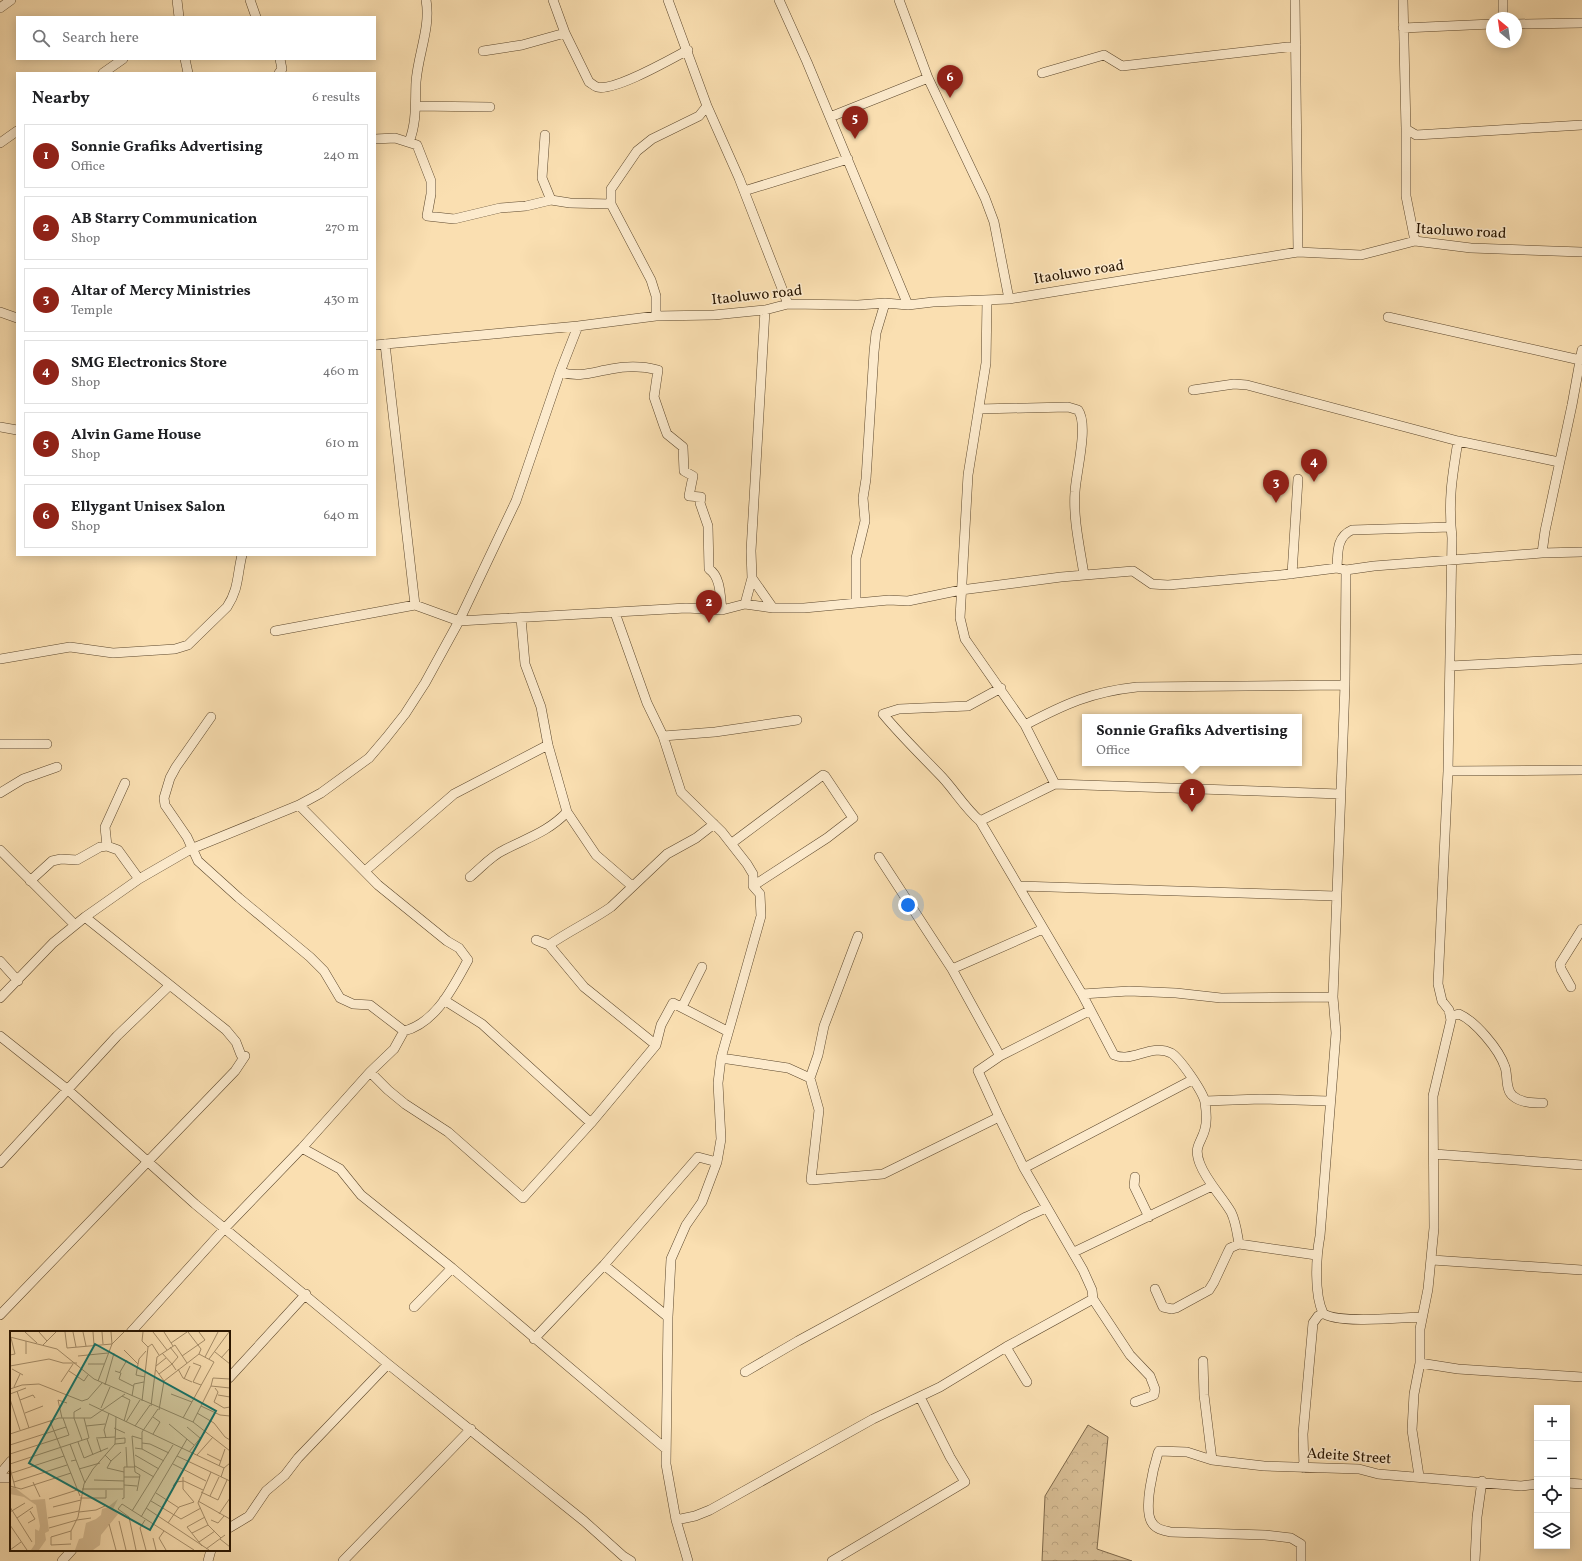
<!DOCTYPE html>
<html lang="en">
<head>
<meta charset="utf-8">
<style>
  body { margin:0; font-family:Vollkorn,serif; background:#f6f6f6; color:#202124 }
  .controls { position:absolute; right:12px; bottom:12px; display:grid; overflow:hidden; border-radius:0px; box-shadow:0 2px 10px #0003 }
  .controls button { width:36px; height:36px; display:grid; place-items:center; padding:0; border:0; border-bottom:1px solid #e0e0e0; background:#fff; color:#202124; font:20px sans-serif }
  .compass { position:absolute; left:1486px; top:12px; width:36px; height:36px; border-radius:50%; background:#fff; box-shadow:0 2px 10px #0003; rotate:331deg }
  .you { position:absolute; left:908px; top:905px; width:14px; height:14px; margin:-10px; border:3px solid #fff; border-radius:50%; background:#1a73e8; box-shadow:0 0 0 6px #1a73e833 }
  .badge { display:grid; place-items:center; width:26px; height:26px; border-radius:50%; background:#8f2418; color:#fff; font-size:13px; font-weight:700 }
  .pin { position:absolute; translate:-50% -33px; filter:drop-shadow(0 1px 2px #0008) }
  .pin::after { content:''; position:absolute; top:21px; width:14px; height:12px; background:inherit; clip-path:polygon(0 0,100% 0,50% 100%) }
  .popup { position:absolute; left:1082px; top:714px; width:220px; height:52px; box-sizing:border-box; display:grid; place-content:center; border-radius:0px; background:#fff; filter:drop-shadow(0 1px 3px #0005); font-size:13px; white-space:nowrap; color:#757577 }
  .popup b { font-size:15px; color:#202124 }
  .popup::after { content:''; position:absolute; left:50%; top:100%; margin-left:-8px; border:8px solid transparent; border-top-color:#fff }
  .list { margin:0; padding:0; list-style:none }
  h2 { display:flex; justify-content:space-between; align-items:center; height:52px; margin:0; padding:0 16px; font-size:17px }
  h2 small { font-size:13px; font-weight:400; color:#757577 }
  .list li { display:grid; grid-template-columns:26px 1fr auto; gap:12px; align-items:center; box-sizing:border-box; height:64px; margin:0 8px 8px; padding:0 8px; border:1px solid #e0e0e0; border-radius:0px }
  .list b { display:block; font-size:15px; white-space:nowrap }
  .list p { margin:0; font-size:13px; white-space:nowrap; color:#757577 }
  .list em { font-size:13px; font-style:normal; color:#757577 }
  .icon { flex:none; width:22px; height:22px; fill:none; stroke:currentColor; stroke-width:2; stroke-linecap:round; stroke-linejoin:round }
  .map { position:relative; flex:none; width:1582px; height:1561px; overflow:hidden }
  .search { position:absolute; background:#fff; box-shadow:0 2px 10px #0003; left:16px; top:16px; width:360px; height:44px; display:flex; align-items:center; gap:10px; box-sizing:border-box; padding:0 14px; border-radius:0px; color:#757577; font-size:15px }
  .panel { position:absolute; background:#fff; box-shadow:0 2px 10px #0003; left:16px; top:72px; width:360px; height:484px; border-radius:0px }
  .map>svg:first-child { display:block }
  .forest { fill:url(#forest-crowns); stroke:#7e684a }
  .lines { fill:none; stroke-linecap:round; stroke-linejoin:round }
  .minor-casing { stroke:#5c472c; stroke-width:10 }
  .minor { stroke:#fceacc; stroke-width:9 }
  .labels { text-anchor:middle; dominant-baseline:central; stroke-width:3; stroke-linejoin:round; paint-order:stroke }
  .street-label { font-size:15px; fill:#271400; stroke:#fceacc }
  .inset-road { fill:none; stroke:#a68e6a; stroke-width:1 }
  .view { fill:#0f766e; fill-opacity:0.15; stroke:#0f766e; stroke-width:2 }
  .inset-edge { fill:none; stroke:#271400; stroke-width:2 }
</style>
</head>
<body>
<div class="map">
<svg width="1582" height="1561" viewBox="0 0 1582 1561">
  <defs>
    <pattern id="forest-crowns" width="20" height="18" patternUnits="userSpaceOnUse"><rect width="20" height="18" fill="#d6bc93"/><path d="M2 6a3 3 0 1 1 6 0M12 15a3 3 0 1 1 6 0" fill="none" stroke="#b8a17d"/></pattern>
  </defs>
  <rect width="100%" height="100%" fill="#fadfb1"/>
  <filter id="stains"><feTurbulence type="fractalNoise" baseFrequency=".005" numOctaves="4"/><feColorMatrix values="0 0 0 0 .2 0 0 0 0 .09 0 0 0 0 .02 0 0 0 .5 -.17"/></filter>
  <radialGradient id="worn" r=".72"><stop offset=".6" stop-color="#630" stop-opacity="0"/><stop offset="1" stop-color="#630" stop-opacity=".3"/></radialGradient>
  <path class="forest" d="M1088 1425 1108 1437 1097 1549 1132 1561H1042L1045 1496Z"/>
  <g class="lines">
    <g class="minor-casing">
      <path id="minor" d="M177 0 179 17
        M250 0 256 17
        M553 0 565 33 589 82C591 83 594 86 597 87 614 92 671 59 688 50
        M668 0 707 106 739 178 788 304
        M779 0 807 62 908 305
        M899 0 928 78 985 198 994 222 1009 299
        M1295 0 1298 252
        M1403 0 1406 129V196L1415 241
        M0 8 11 0
        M1503 18V0
        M1516 24 1582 23
        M1403 28 1492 24
        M483 51 522 45 565 33
        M185 59 188 73
        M103 73 123 59
        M279 73 282 69 280 59
        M1042 73 1104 55 1122 66 1296 46
        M416 106 490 107
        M830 117 928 78
        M1406 129 1416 135 1582 125
        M545 135 542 178 551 200
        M375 139 395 138 417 145 431 181V194L427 216 454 219 500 208 526 206 551 200 570 203 611 204
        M409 142C417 122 415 102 416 82 418 54 431 27 426 0
        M0 143 17 131
        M744 191 848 159
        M987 300 986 363 968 475 960 618 965 639 1025 725 1055 784
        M0 312 17 318
        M656 316V296L651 280 611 204V189L637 151 652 139 699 116 707 106
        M1388 317 1580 360
        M385 344 415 605
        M375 345 578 326 656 316 714 315 765 310 788 304 858 305 885 303 908 305 933 302 1009 299 1298 252 1361 255 1415 241 1471 248 1582 252
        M560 372C579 378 593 372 611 369 626 366 643 366 658 370L654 397 664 426 667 434 683 447 684 471 693 476 689 496 701 497 700 503 708 526 709 569C721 577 720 596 722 610
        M1193 390 1234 384 1247 385 1458 441 1559 462
        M979 409 1068 407 1078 410C1089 425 1076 472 1075 492 1073 519 1080 548 1084 575
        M0 427 17 430
        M1542 553 1545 531 1572 405 1582 350
        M1337 568C1338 553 1336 537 1352 530L1451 527
        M1346 570 1345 685 1333 997 1336 1033 1320 1236C1316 1257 1314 1294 1323 1313 1335 1324 1401 1318 1421 1317
        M1292 574 1298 479
        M752 578 773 608
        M856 602V558L865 521 863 498 866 479 874 352 876 333 885 303
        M745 604 752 578 751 551 765 310
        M615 613 647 703 663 736 681 792 722 832 747 864 753 874V886L760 894 761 916 721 1058 718 1083 721 1139 717 1162 702 1202 686 1225 671 1259 668 1317 666 1464 676 1520 688 1561
        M521 618 525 664 541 707 548 745 567 812 596 855 632 886
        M275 631 415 605 459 621 686 608 722 610 745 604 773 608H804L889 600 908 601 961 590 1061 577 1133 571 1152 584 1168 585 1281 575 1337 568 1346 570 1374 566 1542 553 1582 552
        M0 659 70 647 113 653 175 649 188 645 227 607C239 589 237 575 242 555
        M1450 666 1582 659
        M1001 688 968 706 899 709 883 714C902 737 922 756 942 777 955 791 965 808 980 821L1082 994 1114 1055C1132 1063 1152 1043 1171 1053 1180 1058 1203 1092 1205 1102 1206 1109 1207 1122 1205 1129 1201 1144 1193 1146 1200 1164 1207 1182 1221 1195 1231 1212 1236 1222 1237 1233 1239 1244
        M211 717 176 767 170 778 164 798 165 805 187 837 198 861 239 898 310 957 324 971 340 998 353 1004 370 1005 404 1031
        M1025 725C1065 704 1091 692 1137 687L1345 685
        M663 736 715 732 797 720
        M0 744H47
        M1448 771 1582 770
        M0 793 23 779 57 767
        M980 821 1055 784 1340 794
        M732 843 823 775 825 776 853 818 827 838 753 886
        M107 846 105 827 125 783
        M0 850 75 925
        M879 857 952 969 1000 1056
        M365 871 454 794 548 745
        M470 877C481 868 491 856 504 850 527 838 548 832 567 812
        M30 881 52 861 61 859 77 860 100 847 107 846 118 850 139 879
        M1019 886 1336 896
        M536 940 549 945C569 931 591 921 611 907L667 854 696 838 714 824
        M549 945 584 987 656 1045
        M0 961 18 981
        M952 969 1043 929
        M1571 987 1561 969 1560 964 1582 929
        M1082 994 1129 991 1176 993 1221 998 1333 997
        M0 998 53 943 85 917 139 879 191 849 299 805 321 793 369 758 386 738 405 714 425 683 459 621 516 501 560 372 578 326
        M444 1000 482 1024 591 1123
        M682 1007 702 967
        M1089 1011 1000 1056 978 1071 999 1117 1024 1168 1083 1270 1092 1290 1093 1299 1130 1355 1150 1376 1155 1389 1154 1395 1135 1402
        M1451 1016 1459 1014C1475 1021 1499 1049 1505 1067 1508 1075 1505 1090 1513 1096 1521 1103 1533 1103 1543 1103
        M0 1036 68 1090 195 1204 388 1364 584 1521 623 1556 631 1561
        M721 1058 788 1068 810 1078 819 1110 811 1180 883 1174 999 1117
        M370 1072 388 1090 405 1104 448 1132 523 1198 591 1123 656 1045 661 1025 673 1003 727 1031
        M810 1078 818 1055 824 1026 858 936
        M1205 1101 1261 1099 1329 1101
        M302 1148 340 1169 361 1195 452 1268 414 1307
        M1434 1154 1582 1165
        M0 1163 117 1036 170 985
        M1024 1168 1192 1080
        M1135 1177 1134 1186 1149 1217
        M1074 1252 1212 1186
        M1432 1260 1582 1270
        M604 1265 668 1317
        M452 1268 666 1449
        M1155 1289 1163 1307 1172 1309 1176 1308 1209 1290 1214 1282 1228 1252 1230 1248 1239 1244 1316 1255
        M0 1315 235 1071 245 1056 241 1055 236 1042 226 1030 85 917
        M131 1332 225 1228 302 1148 370 1072 394 1049 404 1031C436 1023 453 987 468 960L459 948 447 941 378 885 299 805
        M534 1339 604 1265 698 1157 717 1162
        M1006 1347 1027 1382
        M1203 1361 1204 1395 1212 1460
        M1420 1363 1458 1369 1582 1377
        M745 1372 798 1341 1026 1217 1046 1208
        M229 1378 306 1294
        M1304 1468 1303 1434 1313 1323 1318 1316 1323 1313
        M0 1474 11 1461
        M1419 1476 1412 1430 1414 1394 1420 1363V1329L1428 1289 1434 1228 1433 1096 1451 1020 1449 1010 1442 1001 1438 984 1448 771 1452 538C1448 501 1452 477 1458 441
        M0 1478H11
        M1567 1483 1582 1484
        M676 1520 695 1516 710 1510 873 1419 940 1387 1006 1347 1093 1299
        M229 1528 249 1516 266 1491 285 1475 298 1458 388 1364
        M62 1561 72 1550
        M208 1561 211 1550
        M343 1561 471 1429
        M832 1561 965 1482 950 1457 920 1397
        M1301 1561V1544L1291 1538 1265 1535 1170 1532C1162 1530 1155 1529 1151 1521 1144 1507 1153 1469 1158 1453L1159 1451 1187 1452 1212 1460 1264 1466 1359 1469 1378 1474 1521 1486 1537 1484
        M1475 1561 1477 1517 1482 1481"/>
    </g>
    <use href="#minor" class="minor"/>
  </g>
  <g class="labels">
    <g class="street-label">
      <text transform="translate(1461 232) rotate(3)">Itaoluwo road</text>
      <text transform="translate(1079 273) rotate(-9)">Itaoluwo road</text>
      <text transform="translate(757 296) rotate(-6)">Itaoluwo road</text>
      <text transform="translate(1349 1457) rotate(4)">Adeite Street</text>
    </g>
  </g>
  <g transform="translate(10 1331)">
    <rect width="220" height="220" fill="#fadfb1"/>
    <path d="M4 156 21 169 35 168 39 200 35 202 36 209 29 219H21L25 213V198L29 200 30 195 26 174 14 166 0 163V157ZM108 168 103 178 108 183 91 204 90 214 83 219H65L69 208 73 207 76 192 86 188 91 184 92 178 98 176Z" fill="#d6bc93"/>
    <path class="inset-road" d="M15 1 27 12M29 1 37 10M55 1 57 17 102 13 114 1M63 1 66 16M73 1 76 15M83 1 84 14M92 1 93 13M133 1 132 10 138 16M143 1 157 19M154 1 163 15M178 1 188 14M0 6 47 18 84 48 183 91 220 120M161 12 177 1M33 14 46 1M160 16 168 26 162 33M114 19 128 33M205 21 220 33M152 22 162 33M16 23V10M0 24 5 23 1 7M68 25 98 22M172 25 195 9 189 1M195 26 208 1M211 27 220 17M199 28 219 1M183 32 191 35 183 51 191 54M78 33H94M0 35 39 28 53 32H67M146 35 156 27M2 38 13 44M168 38 173 47 182 51M146 39 154 50 149 79M59 40 74 50 78 44M105 40 111 42 109 48 123 55M110 41 117 29M149 43 162 33 166 39M135 46 126 44 129 28 136 20M174 48 180 35M88 50 102 13 101 1M154 50 189 23M51 51 63 33M95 54 104 22M201 55 203 47 220 48M4 56 10 43M205 57 208 61 204 71 214 77 220 76M0 58 12 54 29 53 72 70 78 68 92 52M7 60 19 97M0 63 16 57M161 63 182 71M208 64 220 66M112 65 120 69 114 90M122 65 124 53 134 51M0 68 10 99M10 69 23 64 25 67M132 70 138 16 142 13 149 24M79 73 214 137M141 75 147 26 165 14 177 32M191 75 210 84 220 85M71 77 64 81V87L72 109M91 77 100 56M15 82 33 75M187 82 204 92 215 106 220 109M143 86 150 91 143 103M52 87 48 69 57 72M173 87 204 31 189 23 191 18 188 14M40 90 70 165M116 91 130 69M183 91 201 55 220 57M159 93 184 114M76 95 95 93M125 95 140 74M177 96 190 107M104 97 115 102M0 103 49 87H81L115 63M86 107 105 106M96 107 94 99 99 82M77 108 83 124M87 108 91 121M105 108 115 107V112L105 113M68 111 74 127 98 117M132 112 140 113 159 122M60 113 66 129 61 130M0 114 56 96M116 116 117 136M125 117 132 118 154 130M132 118V101L148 78M179 121 196 100M0 123 59 104 53 87M197 123 211 130M95 124 101 130 97 137 114 141M125 124 149 138M187 124 203 106M167 125 220 150M66 129 75 152M101 130 111 121M0 133 79 107 74 87M163 133 196 150M125 135 144 146M209 135 215 118M0 137 5 156M69 138 90 132M201 141 188 172 198 194 211 207M2 142 54 125M114 146H130M173 146V158L184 171M211 146 214 137 220 132M84 149 114 150M4 151 57 134M23 151 30 166M114 154 127 155M0 155 11 158 61 142M163 155 166 151 174 150 193 159M72 158H113M127 160 130 144 125 141 122 105 132 108M191 161 208 169 217 149M146 162 169 177M200 165 209 146M70 167H96V159M39 168 67 159M112 168 114 167V136H125M141 170 171 188 191 177M188 170 220 188M0 176 22 211M43 176 71 169M136 177 199 219M122 180 163 114M0 181 15 172M69 181 86 179 95 175M209 183 220 167M131 186 177 108M7 187 23 176M38 187 69 180M67 189 81 187M135 189 130 197 136 219M201 189 208 192 214 185M109 190 116 219M18 192 25 188 20 180M158 192 169 176 184 171M99 193 106 219M0 194 17 219M39 197 67 189M154 200 149 207 156 219M182 202 198 194M143 207 146 219M210 208 220 216M61 209V200L68 186 74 153 83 138 105 113 106 86M189 211 205 200M61 213 41 214V206L61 200M192 215 177 196 195 186M196 218 215 204M0 219 11 211M126 219 119 186 108 178 112 173 184 219"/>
    <path class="view" d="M85 13 206 80 140 199 19 132Z"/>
    <rect width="220" height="220" class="inset-edge"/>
  </g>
  <rect width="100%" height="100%" filter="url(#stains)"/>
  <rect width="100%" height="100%" fill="url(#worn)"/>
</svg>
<div class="controls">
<button>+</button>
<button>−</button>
<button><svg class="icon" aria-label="locate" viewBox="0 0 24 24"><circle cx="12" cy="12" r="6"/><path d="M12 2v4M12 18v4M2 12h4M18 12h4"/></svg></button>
<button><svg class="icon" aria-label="layers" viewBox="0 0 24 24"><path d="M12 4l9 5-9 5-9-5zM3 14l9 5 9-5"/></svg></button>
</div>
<svg class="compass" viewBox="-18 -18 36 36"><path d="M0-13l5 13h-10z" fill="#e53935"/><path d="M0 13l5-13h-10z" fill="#757577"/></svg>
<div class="you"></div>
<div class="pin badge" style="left:1192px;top:812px">1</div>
<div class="popup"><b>Sonnie Grafiks Advertising</b>Office</div>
<div class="pin badge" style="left:709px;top:623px">2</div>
<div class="pin badge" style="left:1276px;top:503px">3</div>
<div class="pin badge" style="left:1314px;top:482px">4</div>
<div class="pin badge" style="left:855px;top:139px">5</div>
<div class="pin badge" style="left:950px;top:98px">6</div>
<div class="search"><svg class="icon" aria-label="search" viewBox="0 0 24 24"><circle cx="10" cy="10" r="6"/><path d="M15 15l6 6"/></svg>Search here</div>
<section class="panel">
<h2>Nearby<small>6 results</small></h2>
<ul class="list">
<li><span class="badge">1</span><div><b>Sonnie Grafiks Advertising</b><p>Office</p></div><em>240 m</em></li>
<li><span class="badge">2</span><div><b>AB Starry Communication</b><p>Shop</p></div><em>270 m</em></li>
<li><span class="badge">3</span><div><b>Altar of Mercy Ministries</b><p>Temple</p></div><em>430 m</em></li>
<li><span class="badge">4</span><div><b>SMG Electronics Store</b><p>Shop</p></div><em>460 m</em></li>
<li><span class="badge">5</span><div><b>Alvin Game House</b><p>Shop</p></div><em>610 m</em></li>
<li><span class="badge">6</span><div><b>Ellygant Unisex Salon</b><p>Shop</p></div><em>640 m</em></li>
</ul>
</section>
</div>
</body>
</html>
